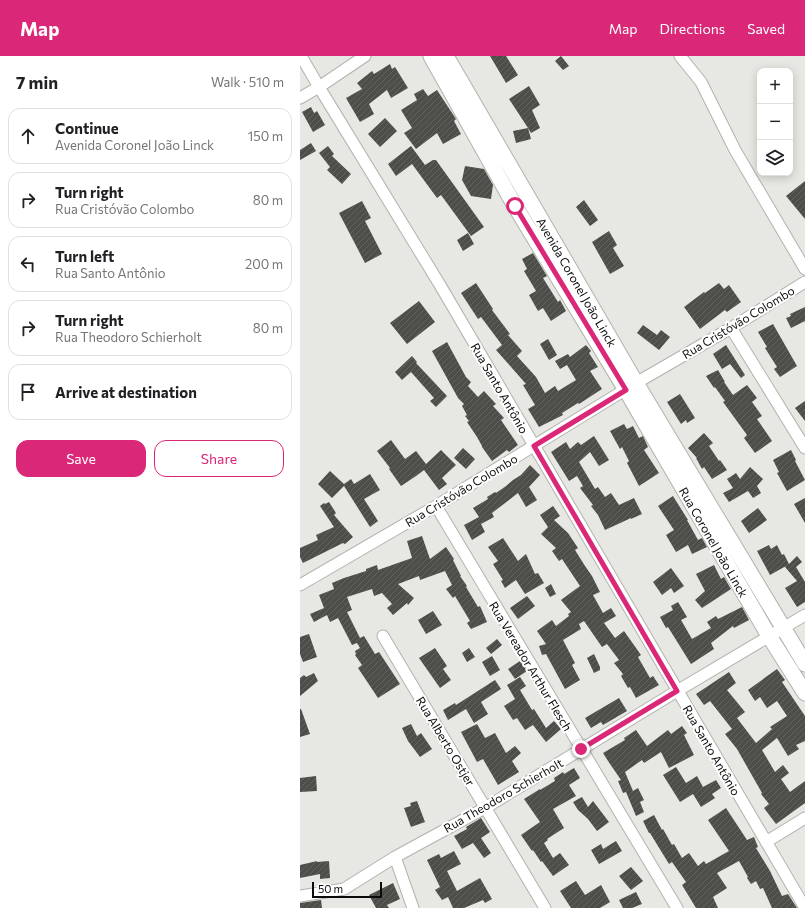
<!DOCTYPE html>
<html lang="en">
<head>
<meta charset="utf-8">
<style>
  body { margin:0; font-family:Commissioner,sans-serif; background:#f6f6f6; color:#202124 }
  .controls { position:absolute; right:12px; top:12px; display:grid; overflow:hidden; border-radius:8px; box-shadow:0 2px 10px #0003 }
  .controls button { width:36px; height:36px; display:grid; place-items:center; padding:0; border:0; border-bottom:1px solid #e0e0e0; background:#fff; color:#202124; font:20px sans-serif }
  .scale { position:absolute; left:12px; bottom:10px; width:70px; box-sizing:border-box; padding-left:4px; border:2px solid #0b0c0a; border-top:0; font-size:11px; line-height:14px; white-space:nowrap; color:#0b0c0a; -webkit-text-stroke:3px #fff; paint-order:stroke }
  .stop { position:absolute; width:12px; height:12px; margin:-9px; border:3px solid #db2777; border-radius:50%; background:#fff }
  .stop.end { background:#db2777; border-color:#fff; box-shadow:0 1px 4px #0008 }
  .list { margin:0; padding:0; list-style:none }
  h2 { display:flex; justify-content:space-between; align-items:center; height:52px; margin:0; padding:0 16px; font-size:17px }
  h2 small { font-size:13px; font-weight:400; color:#757577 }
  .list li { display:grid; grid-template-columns:26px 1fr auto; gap:12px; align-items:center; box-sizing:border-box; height:56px; margin:0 8px 8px; padding:0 8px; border:1px solid #e0e0e0; border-radius:12px }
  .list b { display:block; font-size:15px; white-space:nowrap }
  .list p { margin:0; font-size:13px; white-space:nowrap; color:#757577 }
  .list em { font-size:13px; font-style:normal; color:#757577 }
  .actions { display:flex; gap:8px; padding:12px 16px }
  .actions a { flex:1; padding:9px 0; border:1px solid #db2777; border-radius:12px; text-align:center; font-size:14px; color:#db2777 }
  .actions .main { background:#db2777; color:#fff }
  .icon { flex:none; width:22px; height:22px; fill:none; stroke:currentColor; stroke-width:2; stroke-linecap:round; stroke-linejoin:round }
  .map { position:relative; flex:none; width:505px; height:852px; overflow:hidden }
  header { display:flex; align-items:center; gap:24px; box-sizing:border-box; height:56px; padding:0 20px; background:#db2777; color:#fff }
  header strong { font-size:19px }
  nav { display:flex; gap:22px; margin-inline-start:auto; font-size:14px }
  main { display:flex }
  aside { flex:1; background:#fff }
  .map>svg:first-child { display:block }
  .building { fill:url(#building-hatch) }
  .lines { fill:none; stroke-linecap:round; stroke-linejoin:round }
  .minor-casing { stroke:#b2b3ad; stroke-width:13 }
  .major-casing { stroke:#b2b3ad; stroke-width:17 }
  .minor { stroke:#fff; stroke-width:11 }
  .major { stroke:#fff; stroke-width:15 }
  .route { stroke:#db2777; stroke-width:5 }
  .labels { text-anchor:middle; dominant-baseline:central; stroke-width:4; stroke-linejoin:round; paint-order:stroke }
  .street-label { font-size:12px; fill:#0b0c0a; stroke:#fff }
</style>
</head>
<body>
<header>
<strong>Map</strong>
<nav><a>Map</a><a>Directions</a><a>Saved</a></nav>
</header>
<main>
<aside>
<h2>7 min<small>Walk · 510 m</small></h2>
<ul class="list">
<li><svg class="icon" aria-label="ahead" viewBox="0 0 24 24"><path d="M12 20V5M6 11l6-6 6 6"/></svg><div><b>Continue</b><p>Avenida Coronel João Linck</p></div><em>150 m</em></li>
<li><svg class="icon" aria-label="right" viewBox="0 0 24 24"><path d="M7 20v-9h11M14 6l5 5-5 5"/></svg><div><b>Turn right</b><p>Rua Cristóvão Colombo</p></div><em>80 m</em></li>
<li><svg class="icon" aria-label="left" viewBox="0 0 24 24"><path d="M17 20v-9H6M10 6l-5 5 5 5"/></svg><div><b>Turn left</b><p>Rua Santo Antônio</p></div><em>200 m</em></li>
<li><svg class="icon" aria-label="right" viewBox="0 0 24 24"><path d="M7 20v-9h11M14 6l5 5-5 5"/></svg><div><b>Turn right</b><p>Rua Theodoro Schierholt</p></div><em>80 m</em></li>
<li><svg class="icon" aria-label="arrive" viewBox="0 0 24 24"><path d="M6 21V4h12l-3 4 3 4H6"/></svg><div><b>Arrive at destination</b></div></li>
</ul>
<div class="actions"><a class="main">Save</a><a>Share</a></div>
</aside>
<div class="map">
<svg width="505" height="852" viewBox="0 0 505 852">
  <defs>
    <pattern id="building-hatch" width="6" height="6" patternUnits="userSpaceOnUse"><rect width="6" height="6" fill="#4d4e49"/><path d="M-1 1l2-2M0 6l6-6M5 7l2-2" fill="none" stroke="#62635f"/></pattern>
  </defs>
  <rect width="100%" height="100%" fill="#e7e8e3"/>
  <path class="building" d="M190 0H206L218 19 206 27Z
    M261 0 269 10 263 14 255 5Z
    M90 8 92 13 95 11 108 32 91 42 87 34 69 48 74 58 60 66 46 42 62 33 57 27 72 15 74 18Z
    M229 30 240 49 232 54 240 72 231 77 228 72 231 83 216 87 213 75 228 72 209 43Z
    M123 33 128 40 137 34 156 63 154 65 161 78 143 88 137 77 116 93 104 77 112 72 101 54 117 44 114 38Z
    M11 51 14 57 17 55 25 69 13 76 2 56Z
    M85 62 97 75 80 91 68 78Z
    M11 87 16 95 0 104V94Z
    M28 90 34 98 32 100 51 118 42 128 27 114 30 111 19 97Z
    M111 90 125 109 133 104H136L184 171 171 180 141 139 137 142 112 108 96 120 88 108Z
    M165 110 184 113 193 129 191 143 171 140 162 124Z
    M505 125V163L486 140Z
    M284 144 298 164 290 170 276 151Z
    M62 145 71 162 65 165 82 198 65 207 39 157Z
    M309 175 317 189 313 192 324 210 310 218 292 186Z
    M168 177 174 188 163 195 157 184Z
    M233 197 247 220 243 222 258 246 260 244 266 255 251 265 243 252 238 255 229 239 236 235 224 215 227 213 222 203Z
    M176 227 193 253 192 254 210 278 208 279 222 295 217 300 236 321 245 337 255 330 258 335 276 324 267 309 260 313 255 305 268 298 270 301 286 289 291 295 289 297 298 311 290 315 302 333 279 348 278 347 262 357 263 359 239 371 228 353 235 349 223 329 226 328 196 294 202 289 181 261 178 263 161 237Z
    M419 227 424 233 429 229 441 246 427 256 425 254 400 273 384 251 404 236 405 237Z
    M119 245 135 266 107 288 90 267Z
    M505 251V265L491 272 486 262 491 260 490 258Z
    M473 268 497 310 480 321 474 313 477 311 465 292 467 291 458 276Z
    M343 269 357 279 361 274 370 281 359 294 337 277Z
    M248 283 257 299 249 304 240 288Z
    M147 286 166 321 171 326 168 330 178 341 184 335 196 348 193 350 204 362 201 364 218 389 209 396 207 394 192 405 182 391V390L177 381 167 366 169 365 165 360 167 359 162 350 164 348 158 342 132 295Z
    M426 289 445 319 441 322 430 308 422 313 413 298Z
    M112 300 117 306 116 307 147 340 136 351 130 345 134 342 111 316 102 324 95 316Z
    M418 314 425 326H424L433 339 447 329 457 342 452 346 462 360 457 363 472 385 455 397 444 382 447 379 423 346 425 345 415 331 414 332 406 320Z
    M380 338 395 362 387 367 386 364 381 368 367 346Z
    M505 345V365L495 352Z
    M324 368 327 373 333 370 339 382 343 380 348 391 344 394 359 417 339 430 327 407 329 405 322 391 320 393 310 375Z
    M404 377 413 387 409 390 419 405 420 404 427 414 412 423 404 411 402 413 396 402H397L388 392Z
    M294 380 309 404 299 410 290 396 279 406 295 433 298 431 305 441 311 437 319 449 334 442 342 458 331 463V462L305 474 298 459 291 450 293 449 280 432 283 430 277 420 269 425 251 396 266 386 270 393 278 386 281 389Z
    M91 384 105 403 116 395 126 408 141 394 156 409 142 422 147 428 139 434 124 414 116 420 101 430 89 413 90 412 77 395Z
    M163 392 175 403 166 413 154 402Z
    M491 394 496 404 495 405 505 424 487 435 477 417 479 416 473 404Z
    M230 409 240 419 229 431 237 444 226 451 218 437 192 457 194 461 181 468 185 476 172 484 164 469 179 461 173 452 188 443 187 441 195 436 196 437 206 430 213 424 221 419Z
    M450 411 463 423 457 430 461 437 453 442 448 435 429 446 423 437 433 432 427 423 436 417 440 423Z
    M30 415 44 428 51 423 54 428 70 418 80 434 64 443 78 465 70 471 44 430 32 442 18 428Z
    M373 440 388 464H387L398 484 402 482 407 491 392 498 388 489 376 496 366 479 374 474 358 450Z
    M505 442V467L494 448Z
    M29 446 36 457 34 459 53 481 45 488 43 487 3 507 0 501V492L18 484 16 479 34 471 20 450 24 447 25 448Z
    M253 450 260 460 254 464 268 477 278 492 275 494 285 510 292 520 300 536 293 539 303 557 311 552 316 560 304 567 315 582 324 575 341 599 338 601 350 622 353 620 359 629 336 642 330 631 328 632 321 620 323 618 314 607 319 604 307 588 302 591 284 565 279 568 281 573 263 584 275 607 272 609 280 624 265 633 246 598 242 599 239 590 246 588 237 575 252 564 256 570 269 560 268 558 271 556 261 544 280 530 262 503 259 505 252 495 256 492 241 478 248 471 240 459Z
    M458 452 467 464 449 477 441 465Z
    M122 480 130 503 146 491 154 503 153 504 161 520H160L167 530 166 531 178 551 180 550 187 566 171 573 167 567 170 565 155 540 153 542 146 533 152 529 145 515 120 524 119 520 98 528 114 542 108 549 107 547 93 559 87 552 92 548 82 537 74 540 72 533 47 541 52 554 47 556 60 582 64 580 75 598 79 596 100 628 78 642 58 612 62 609 55 599 56 598 55 595 60 592 57 587 52 589 38 562 30 566 27 559 14 566 10 558 24 552 19 539 34 533 32 527 44 522 66 515V513L77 509 78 514 112 502 107 485Z
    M203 482 218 505 226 498 235 518 238 517 244 527 225 538 216 524 205 532 201 525 203 524 193 508 198 505 188 491Z
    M469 489 471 493 477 489 482 499 484 498 489 508 497 500 502 506 496 511 505 526V546L497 551 485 532 497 525 485 511 486 510 470 519 457 495Z
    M414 509 421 523 424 521 431 533 402 552 395 544 405 535 396 518Z
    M371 512 384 530 374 537 371 532 362 539 353 526Z
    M251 528 256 538 250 541 245 532Z
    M227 540 235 550 218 563 210 552Z
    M378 546 387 561 381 564 392 583 411 572 407 566 416 560 418 563 442 551 449 564 434 572 433 570 411 587 414 593 391 608 368 571 366 572 360 561 373 554 371 550Z
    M133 555 142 569 126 578 118 564Z
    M9 578 17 601 3 606 0 598V581Z
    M197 583 202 589 191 598 186 592Z
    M135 592 147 610 143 613 151 624 140 632 119 602Z
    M169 592 175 601 167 606 162 597Z
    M294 598 300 611V614L294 617 287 602Z
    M192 600 200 614 190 620 182 606Z
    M220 605 227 615 215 623 208 613Z
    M477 613 485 624 482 626 505 660V685L496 689 499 693 488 700 477 682 462 694 475 716 483 709 489 717 481 723 490 736 505 725V747L476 768 464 752 469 748 461 738 462 737 437 693 425 678 432 673 410 645 404 649 396 638 429 616 436 627 427 634 445 656 437 662 456 687 472 673 470 671 487 660 477 645 467 652 460 641 455 645 448 634Z
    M14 617 18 625 0 640V622L4 619 6 621Z
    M220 621 226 630 220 634 232 654 234 653 246 672 254 665 261 673 246 686 233 669 225 674 217 662 213 664 204 650 215 643 207 629Z
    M195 624 201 633 181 646 188 658 174 667 166 653 148 664 143 654 155 647 156 649Z
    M319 642 327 655 303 669 301 666 291 672 285 662Z
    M0 653H1L10 678 0 681Z
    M111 668 117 680 121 677 132 693 120 701 108 685 102 672Z
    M177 668 185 682 195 677 206 697 215 690 221 697 212 705 219 716 198 729 183 703 177 706 161 676Z
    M382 670 387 677 384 679 394 699 369 712 361 696 344 707 342 704 325 716 333 735 338 732 344 744 340 746 344 756 336 760 326 736 323 737 318 725 321 724 308 705 303 697 325 684 324 682 336 674 347 690 368 674 371 678Z
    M376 711 386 727 397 720 403 731 416 724 421 732 412 738 415 742 401 751 393 738 380 746 363 719Z
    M274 712 280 722 269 729 276 740 253 753 264 772 247 783 248 784 244 787 253 802 260 797 269 809 253 820 242 805 241 806 233 794 232 795 221 779 240 766 224 743 240 733V734L255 725 254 722 263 716 264 718Z
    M16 720 17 735 0 736V722Z
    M282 741 288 751 293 745 309 766 297 775 288 763 278 754 273 746Z
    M117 745 125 766 111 771 104 752 111 750 110 747Z
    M426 752 447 784 454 781 458 791 456 792 470 815 482 840 488 838 497 852H472L463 832 460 833 456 825 451 828 447 822 448 821 439 805 417 817 427 832 413 841 418 852H396L382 829 386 826 372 806 369 808 350 777H349L343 765 354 759 362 774 363 773 372 789 374 788 382 802 389 797 398 810 404 805 406 808 429 795 408 764Z
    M181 762 190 776 181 782 191 797 184 802 173 787 162 793 154 780 167 773 166 771Z
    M316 785 322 795 299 808 291 794 301 788 303 793Z
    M154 795 161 808 147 815 157 835 180 822 192 843 185 847 183 844 164 852H153L148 841 142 844 135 834 140 831 127 804 139 798 141 802Z
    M17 805V806L29 805 30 822 20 823V818L0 822V809Z
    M331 811 343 825 331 834 319 820Z
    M276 825 285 839 301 829 310 846 300 852H271L260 835Z
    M93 827 100 843 87 849 89 852H76L69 839Z
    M336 836 342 848 332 852H323L319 844Z
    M21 844 22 852H0V847Z"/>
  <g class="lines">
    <g class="minor-casing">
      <path id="minor" d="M1 0 19 31 140 229 505 852
        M380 0 401 26 435 94 505 213
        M0 42 19 31 65 0
        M431 272 505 392
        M136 450 377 852
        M0 529 136 450 336 327 431 272 505 226
        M83 580 245 852
        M466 786 505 762
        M95 801 113 852
        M0 840 44 833 95 801 185 752 377 635 505 559"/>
    </g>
    <g class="major-casing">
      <path id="major" d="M131 0 215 150 326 334 469 580 505 637
        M146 0 336 327 505 608"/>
    </g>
    <use href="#minor" class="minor"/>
    <use href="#major" class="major"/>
  </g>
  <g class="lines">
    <path class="route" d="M215 150 326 334 234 390 377 635 281 693"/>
  </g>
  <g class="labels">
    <g class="street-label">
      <text transform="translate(277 226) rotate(60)">Avenida Coronel João Linck</text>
      <text transform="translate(438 266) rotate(-31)">Rua Cristóvão Colombo</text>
      <text transform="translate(200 332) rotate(60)">Rua Santo Antônio</text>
      <text transform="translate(161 434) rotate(-31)">Rua Cristóvão Colombo</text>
      <text transform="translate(414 486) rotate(60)">Rua Coronel João Linck</text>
      <text transform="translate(231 610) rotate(59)">Rua Vereador Arthur Flesch</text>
      <text transform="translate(146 685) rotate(59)">Rua Alberto Ostjer</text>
      <text transform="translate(412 694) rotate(60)">Rua Santo Antônio</text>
      <text transform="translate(203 739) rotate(-30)">Rua Theodoro Schierholt</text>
    </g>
  </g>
</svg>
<div class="controls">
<button>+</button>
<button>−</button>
<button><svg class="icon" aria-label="layers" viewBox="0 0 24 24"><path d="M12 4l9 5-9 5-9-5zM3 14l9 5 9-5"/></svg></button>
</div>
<div class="scale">50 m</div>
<div class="stop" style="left:215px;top:150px"></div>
<div class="stop end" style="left:281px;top:693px"></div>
</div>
</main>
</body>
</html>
